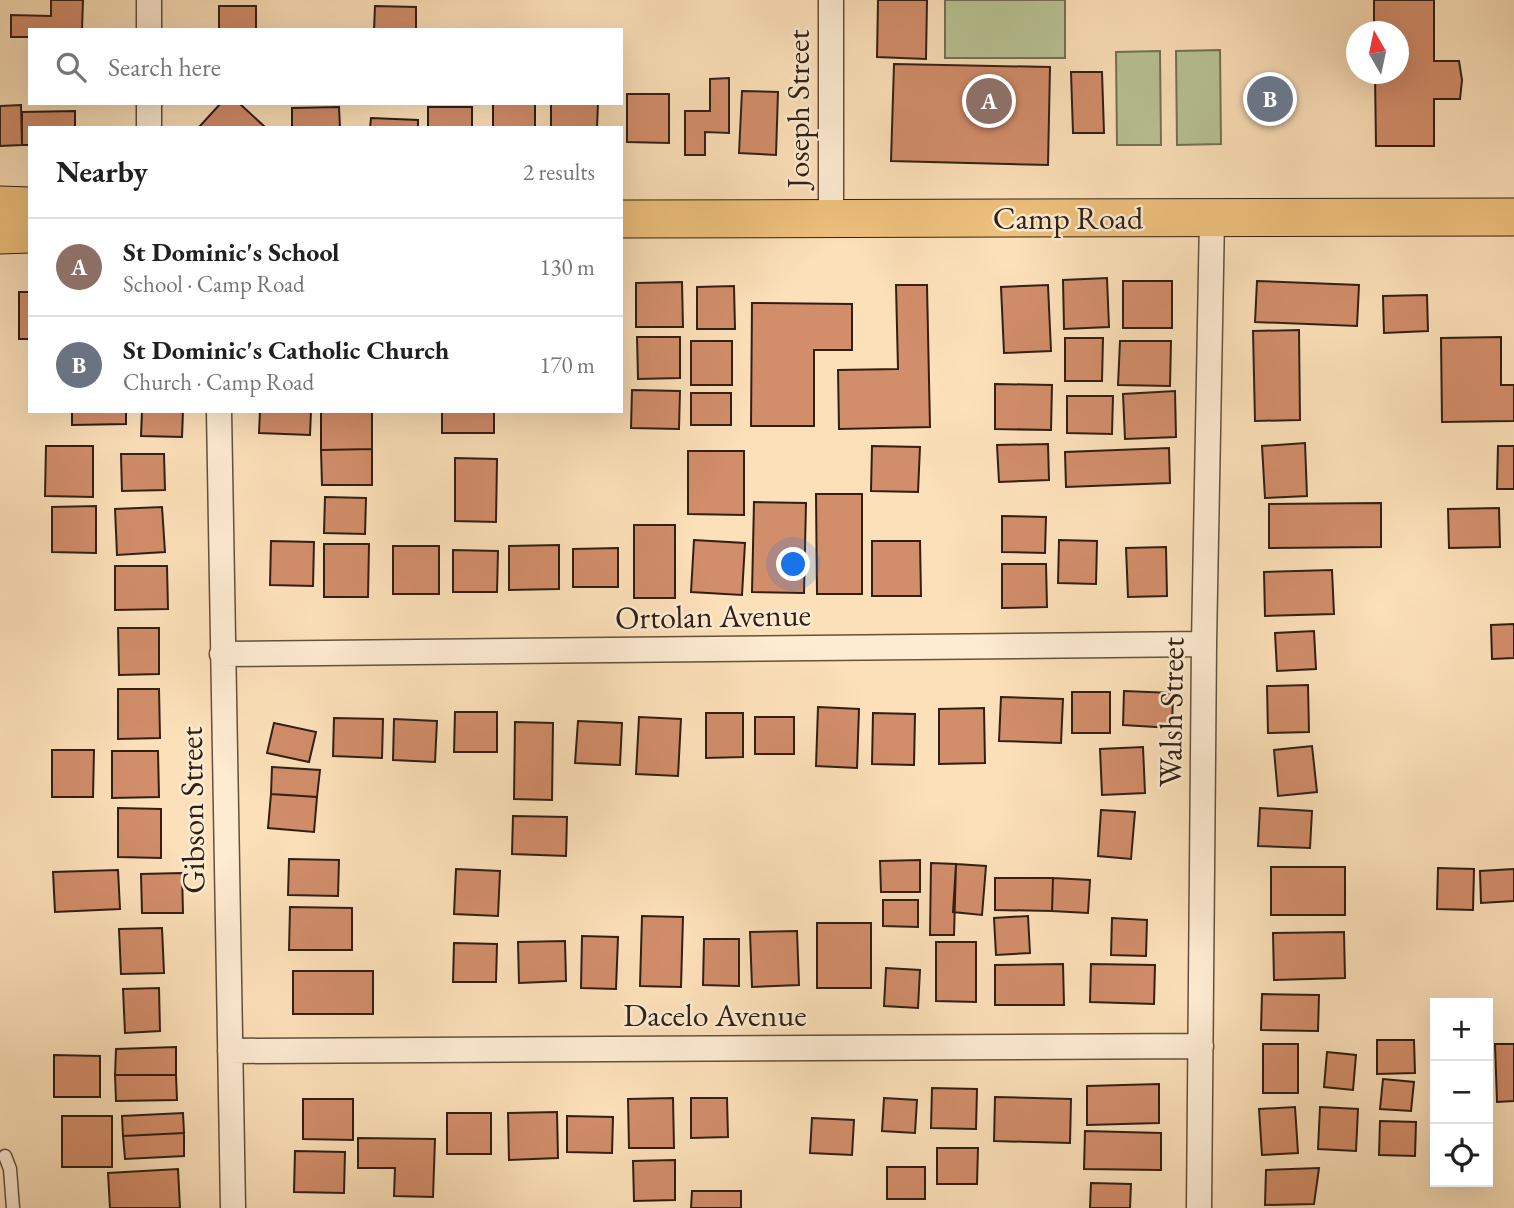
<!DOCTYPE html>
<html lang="en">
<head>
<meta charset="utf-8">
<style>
  body { margin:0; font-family:"EB Garamond",serif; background:#f6f6f6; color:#202124 }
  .controls { position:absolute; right:21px; bottom:21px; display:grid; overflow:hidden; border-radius:0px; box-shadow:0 7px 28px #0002 }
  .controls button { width:63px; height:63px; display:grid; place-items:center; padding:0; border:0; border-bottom:2px solid #e0e0e0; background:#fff; color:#202124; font:35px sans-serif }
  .compass { position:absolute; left:1346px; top:21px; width:63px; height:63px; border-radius:50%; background:#fff; box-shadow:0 7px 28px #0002; rotate:351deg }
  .you { position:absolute; left:794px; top:565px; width:24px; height:24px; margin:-18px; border:5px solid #fff; border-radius:50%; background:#1a73e8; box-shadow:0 0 0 10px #1a73e833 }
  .badge { display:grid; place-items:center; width:46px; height:46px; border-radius:50%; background:#8f2418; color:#fff; font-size:23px; font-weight:700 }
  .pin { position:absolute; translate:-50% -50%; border:4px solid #fff; box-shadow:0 2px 7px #0006 }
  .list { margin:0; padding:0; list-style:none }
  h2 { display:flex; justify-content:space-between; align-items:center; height:91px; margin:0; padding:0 28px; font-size:30px }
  h2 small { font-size:23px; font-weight:400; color:#757577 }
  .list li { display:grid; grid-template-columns:46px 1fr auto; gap:21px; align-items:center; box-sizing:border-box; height:98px; padding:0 28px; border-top:2px solid #e0e0e0 }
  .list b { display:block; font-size:26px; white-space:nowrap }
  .list p { margin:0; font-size:23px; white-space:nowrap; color:#757577 }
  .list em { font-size:23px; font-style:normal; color:#757577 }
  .icon { flex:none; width:38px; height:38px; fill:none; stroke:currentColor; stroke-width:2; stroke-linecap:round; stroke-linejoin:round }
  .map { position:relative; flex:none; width:1514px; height:1208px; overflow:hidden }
  .search { position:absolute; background:#fff; box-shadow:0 7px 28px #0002; left:28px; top:28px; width:595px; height:77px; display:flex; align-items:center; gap:18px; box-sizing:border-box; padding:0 24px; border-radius:0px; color:#757577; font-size:26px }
  .panel { position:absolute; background:#fff; box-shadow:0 7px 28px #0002; left:28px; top:126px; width:595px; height:287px; border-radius:0px }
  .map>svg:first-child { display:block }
  .green { fill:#b8c394; stroke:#747254; stroke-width:2 }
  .building { fill:#d28d6a; stroke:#302014; stroke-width:2 }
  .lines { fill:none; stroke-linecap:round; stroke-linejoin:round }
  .service-casing { stroke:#63503d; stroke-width:15 }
  .minor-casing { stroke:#63503d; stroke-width:27 }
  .primary-casing { stroke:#302014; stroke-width:39 }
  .service { stroke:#fdebd2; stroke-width:12 }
  .minor { stroke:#fdebd2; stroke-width:24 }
  .primary { stroke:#eec07c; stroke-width:37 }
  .labels { text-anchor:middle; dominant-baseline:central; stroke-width:5; stroke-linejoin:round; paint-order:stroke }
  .street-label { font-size:32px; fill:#302014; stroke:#fdebd2 }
</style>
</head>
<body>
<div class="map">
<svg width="1514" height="1208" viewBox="0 0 1514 1208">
  <rect width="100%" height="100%" fill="#fce0b9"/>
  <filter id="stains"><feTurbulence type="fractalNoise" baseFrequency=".00286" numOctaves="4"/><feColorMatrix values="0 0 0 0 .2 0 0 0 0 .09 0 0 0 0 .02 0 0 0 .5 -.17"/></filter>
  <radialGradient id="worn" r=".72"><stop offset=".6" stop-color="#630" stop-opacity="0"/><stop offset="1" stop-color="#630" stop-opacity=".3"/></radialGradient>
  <path class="green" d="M945 0H1065V58H945Z
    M1220 50 1221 144 1177 145 1176 51Z
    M1160 51 1161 145H1117L1116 52Z"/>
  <path class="building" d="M51 0H83L82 30H30V37H11V15L51 16Z
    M878 0H927L926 59 877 57Z
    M1374 0H1434V61H1459L1462 80 1460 99H1434V146H1376L1375 74H1398V32H1374Z
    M219 6H256V30H219Z
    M375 6 416 7V30H374Z
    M894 64 1050 67 1048 165 891 161Z
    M1071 72H1102L1104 133H1073Z
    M729 78V133L705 132V155H685V111H710V79Z
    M742 91 778 92 776 155 739 153Z
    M627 94H669V143L627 142Z
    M221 103H239L266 128H202L200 126Z
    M493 103H535V128H493Z
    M551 103H598L597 128H551Z
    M21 105 22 145 0 146V106Z
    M339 107 340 128H292V108Z
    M428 107H472V128H428Z
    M75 111V128H30V145H22V112Z
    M371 118 418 120V128H370Z
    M1107 278 1109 327 1064 329 1063 280Z
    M1123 281H1172V328H1123Z
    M1257 281 1359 285 1357 326 1255 322Z
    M682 282 683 327H636V283Z
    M896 285H927L930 427 839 429 838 370 898 369Z
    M1048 285 1051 351 1004 353 1001 287Z
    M734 286 735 329H697V287Z
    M19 292H30V339H19Z
    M1427 295 1428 331 1384 333 1383 296Z
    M752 303 852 304V350H814V426H751Z
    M1299 330 1300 420 1255 421 1253 331Z
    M637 337H680V378L638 379Z
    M1501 337V385H1514V421L1442 422 1441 338Z
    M1065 338H1103L1102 381H1065Z
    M691 341H732V385H691Z
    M1120 341H1171L1170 386 1118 385Z
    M995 384 1052 385 1051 430 995 429Z
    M632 390 680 391 679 429 631 428Z
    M1175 391 1176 437 1125 439 1123 394Z
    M691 393H731V425H691Z
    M1067 396H1113L1112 434 1067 433Z
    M72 411H126V424L72 425Z
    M142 411H183L182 437 141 436Z
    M260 411H311L310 435 259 433Z
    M321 411H372V449L321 450Z
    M442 411H494V433H442Z
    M1305 443 1307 496 1265 498 1262 446Z
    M1048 444 1049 480 999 482 997 445Z
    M46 446H93V497L45 496Z
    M872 446 920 447 918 492 871 491Z
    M1498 446H1514V489H1497Z
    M1169 448 1170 483 1066 487 1065 452Z
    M372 449V485H322L321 450Z
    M688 451H744V515L688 514Z
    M121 454H164L165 490 122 491Z
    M455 458 497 459 496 522 455 521Z
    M816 494H862V594H817Z
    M325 497 366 498 365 534 324 533Z
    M754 502 806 503 804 593 752 592Z
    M1381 503V547L1269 548V504Z
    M96 506V553L52 552V507Z
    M162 507 165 552 117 555 115 509Z
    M1499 508 1500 547 1449 548 1448 509Z
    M1002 516 1046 517 1045 553 1002 552Z
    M634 525H675V598H634Z
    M694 540 745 543 742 595 691 592Z
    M1059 540 1097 541 1096 584 1058 583Z
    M271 541 314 542 313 586 270 585Z
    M872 541H920L921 596H872Z
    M324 544H369L368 597H324Z
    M559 545V589L509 590V546Z
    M393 546H439V594H393Z
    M1166 547 1167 596 1128 597 1126 548Z
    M618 548V587H573V549Z
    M453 550 498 551 497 592H453Z
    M1002 564H1046L1047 607 1002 608Z
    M115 566H167L168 609 115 610Z
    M1332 570 1334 614 1265 616 1264 572Z
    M1514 624V658L1492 659 1491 625Z
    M118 628H159V674L119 675Z
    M1314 631 1316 669 1277 671 1275 633Z
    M1308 685 1309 732 1268 733 1267 686Z
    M118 689H159L160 738 118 739Z
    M1124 691 1173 693 1172 728 1123 725Z
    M1072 692H1110V733H1072Z
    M1001 697 1063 699 1061 743 999 741Z
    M818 707 859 709 857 768 816 766Z
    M984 708 985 763 939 764V709Z
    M455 712H497V752H454Z
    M706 713H743V757L706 758Z
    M873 713 915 714 914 765 872 764Z
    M639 717 681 719 678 776 636 774Z
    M755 717H794V754H755Z
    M334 718 383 719 382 758 333 756Z
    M394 719 437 721 435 762 393 760Z
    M578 721 622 723 620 765 575 763Z
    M515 722 553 723 552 800 514 799Z
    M274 723 316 732 309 762 267 753Z
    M1312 746 1317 792 1278 796 1274 750Z
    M1143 747 1145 793 1102 795 1100 749Z
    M52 750H94L93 797H52Z
    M112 751H158L159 797 112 798Z
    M272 767 320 770 317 797 271 794Z
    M271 794 317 797 314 832 268 828Z
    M118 808 161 809V858L118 857Z
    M1260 808 1312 811 1310 848 1258 846Z
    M1101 810 1135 812 1131 859 1098 856Z
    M513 816 567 817 566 856 512 854Z
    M289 859 339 860 338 896 288 895Z
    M920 860V892H881L880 861Z
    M931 863 956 864 954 935H930Z
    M956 864 986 866 982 915 953 912Z
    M1271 867H1345V915H1271Z
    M1438 868 1474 869 1473 910 1437 909Z
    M456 869 500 871 498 916 454 914Z
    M1514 869V901L1481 903 1480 871Z
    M118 870 120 909 55 912 53 872Z
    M182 873 183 913H142L141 874Z
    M995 878H1053L1052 911 995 910Z
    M1053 878 1090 880 1088 913 1052 911Z
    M883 900H918V927L883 926Z
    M290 907 352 908V950H289Z
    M642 916 683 917 681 987 640 986Z
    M1028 916 1030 953 996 955 994 918Z
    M1112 918 1147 920 1146 956 1111 955Z
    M817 923H871V988H817Z
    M162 928 164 973 121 974 119 929Z
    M797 931 799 985 752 987 750 932Z
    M1344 932 1345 978 1274 980 1273 933Z
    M582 936 618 937 616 989 581 988Z
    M704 939H739V986L703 985Z
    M565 941 566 981 519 983 518 942Z
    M936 942H976V1002L936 1001Z
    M454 943 497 944 496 982H453Z
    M1063 964 1064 1005H995V965Z
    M1091 964 1155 965 1154 1004 1090 1002Z
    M886 968 920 970 918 1008 884 1006Z
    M293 971H373V1014H293Z
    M159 988 160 1031 125 1033 123 989Z
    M1262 994 1319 995 1318 1031 1261 1030Z
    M1377 1040H1414L1415 1073 1377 1074Z
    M1263 1044H1298V1093H1263Z
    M1495 1044H1514V1101L1497 1102Z
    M176 1047V1075H115L116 1049Z
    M1327 1052 1356 1055 1353 1090 1324 1087Z
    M54 1055 100 1056V1097H54Z
    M115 1075H176L177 1100 116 1101Z
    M1383 1079 1414 1082 1411 1111 1380 1109Z
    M1159 1084V1123L1087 1125V1086Z
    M932 1088 977 1089 976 1129 931 1128Z
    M995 1097 1071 1099 1070 1143 994 1141Z
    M673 1098 674 1148H629L628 1099Z
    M691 1098H727L728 1137 691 1138Z
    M884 1098 917 1100 915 1133 882 1131Z
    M303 1099H353V1140L303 1139Z
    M1295 1107 1298 1153 1262 1155 1259 1109Z
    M1320 1107 1358 1109 1356 1151 1318 1149Z
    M557 1112 558 1158 509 1160 508 1113Z
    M183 1113 184 1133 123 1136 122 1116Z
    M447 1113H491V1154H447Z
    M62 1116H112V1167H62Z
    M567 1116 613 1117 612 1153 567 1152Z
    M812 1118 854 1120 852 1155 810 1153Z
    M1380 1121 1416 1122 1415 1156 1379 1155Z
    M1085 1131 1161 1133V1170L1084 1169Z
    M184 1133V1156L125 1159 123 1136Z
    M358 1138 435 1139 433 1197 394 1196 395 1168H358Z
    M937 1148H978L977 1184H937Z
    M295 1151 345 1152 344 1193 294 1192Z
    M675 1160V1200L634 1201 633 1161Z
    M887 1167H925V1199H887Z
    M1319 1168 1314 1204 1265 1205 1266 1170Z
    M178 1169 180 1208H110L108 1173Z
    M1091 1183 1131 1184 1130 1208H1090Z
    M692 1191H741V1208H691Z"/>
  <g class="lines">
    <g class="service-casing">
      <path id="service" d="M5 1156 10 1169 13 1208"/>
    </g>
    <g class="minor-casing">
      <path id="minor" d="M149 30V0
        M149 103V128
        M831 219V0
        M219 411 233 1208
        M222 654 1204 644
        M230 1051 1201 1046
        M1199 1208 1204 644 1212 217"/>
    </g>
    <g class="primary-casing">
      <path id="primary" d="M0 205 30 206
        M621 219 1514 217
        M0 235 30 234"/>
    </g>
    <use href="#service" class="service"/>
    <use href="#minor" class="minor"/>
    <use href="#primary" class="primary"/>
  </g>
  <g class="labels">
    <g class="street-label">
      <text transform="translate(798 109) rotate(-90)">Joseph Street</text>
      <text x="1068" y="218">Camp Road</text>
      <text transform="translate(713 616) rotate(-1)">Ortolan Avenue</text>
      <text transform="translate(1171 712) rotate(-89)">Walsh Street</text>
      <text transform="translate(192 810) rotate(-91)">Gibson Street</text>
      <text x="715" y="1015">Dacelo Avenue</text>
    </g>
  </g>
  <rect width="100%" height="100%" filter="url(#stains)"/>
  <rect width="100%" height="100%" fill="url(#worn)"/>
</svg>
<div class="controls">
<button>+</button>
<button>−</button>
<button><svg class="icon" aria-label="locate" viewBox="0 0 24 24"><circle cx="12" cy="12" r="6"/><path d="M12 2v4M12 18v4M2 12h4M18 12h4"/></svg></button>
</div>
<svg class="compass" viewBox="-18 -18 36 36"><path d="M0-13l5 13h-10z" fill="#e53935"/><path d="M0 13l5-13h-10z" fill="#757577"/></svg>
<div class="you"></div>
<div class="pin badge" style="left:989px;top:101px;background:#8d6e63">A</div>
<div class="pin badge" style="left:1270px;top:99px;background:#6b7280">B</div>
<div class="search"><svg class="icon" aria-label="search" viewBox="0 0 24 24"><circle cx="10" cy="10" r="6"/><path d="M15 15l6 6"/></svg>Search here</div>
<section class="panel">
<h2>Nearby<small>2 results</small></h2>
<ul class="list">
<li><span class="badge" style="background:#8d6e63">A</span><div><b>St Dominic's School</b><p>School · Camp Road</p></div><em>130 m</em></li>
<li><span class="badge" style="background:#6b7280">B</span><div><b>St Dominic's Catholic Church</b><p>Church · Camp Road</p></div><em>170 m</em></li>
</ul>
</section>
</div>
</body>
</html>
